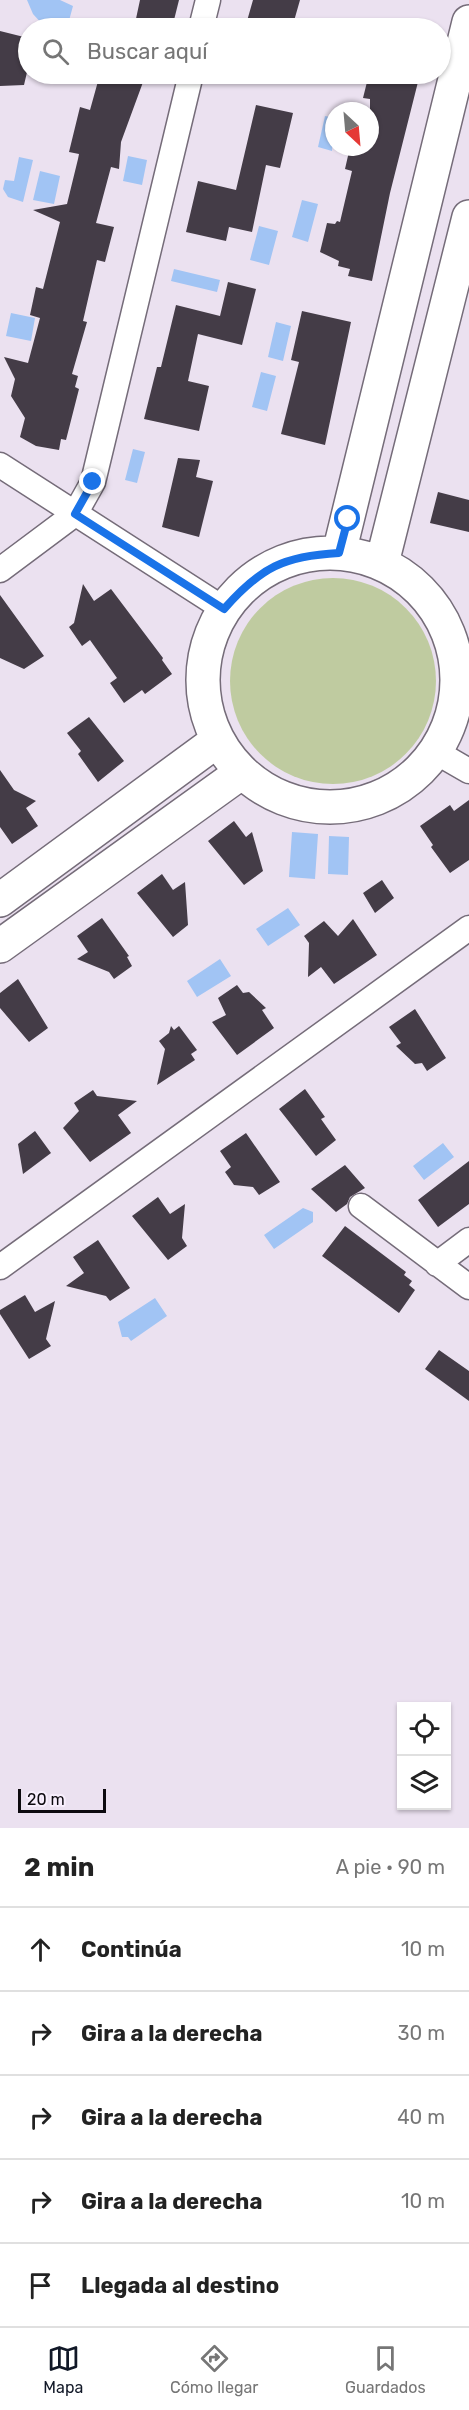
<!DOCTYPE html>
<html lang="es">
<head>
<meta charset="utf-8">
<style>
  body { margin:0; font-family:Rubik,sans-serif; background:#f2f2f2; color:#222 }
  .controls { position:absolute; right:18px; bottom:18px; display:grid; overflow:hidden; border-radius:0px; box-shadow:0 2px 4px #0004 }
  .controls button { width:54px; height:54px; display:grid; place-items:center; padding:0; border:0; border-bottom:2px solid #e0e0e0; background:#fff; color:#222; font:30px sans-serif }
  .compass { position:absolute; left:325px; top:102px; width:54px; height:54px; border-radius:50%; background:#fff; box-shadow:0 2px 4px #0004; rotate:154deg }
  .scale { position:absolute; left:18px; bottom:15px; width:88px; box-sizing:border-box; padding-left:6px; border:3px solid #0d0a0f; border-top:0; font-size:16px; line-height:21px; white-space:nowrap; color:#0d0a0f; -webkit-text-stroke:4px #f8effd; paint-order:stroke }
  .stop { position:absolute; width:18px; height:18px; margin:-14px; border:4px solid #1a73e8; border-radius:50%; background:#fff }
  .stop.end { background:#1a73e8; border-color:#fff; box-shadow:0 2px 6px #0008 }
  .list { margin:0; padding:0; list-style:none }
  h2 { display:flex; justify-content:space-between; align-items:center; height:78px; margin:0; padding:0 24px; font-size:26px }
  h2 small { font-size:20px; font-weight:400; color:#767676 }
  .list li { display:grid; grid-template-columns:39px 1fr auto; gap:18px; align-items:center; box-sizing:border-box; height:84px; padding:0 24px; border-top:2px solid #e0e0e0 }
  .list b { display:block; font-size:22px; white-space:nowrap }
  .list em { font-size:20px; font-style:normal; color:#767676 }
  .icon { flex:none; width:33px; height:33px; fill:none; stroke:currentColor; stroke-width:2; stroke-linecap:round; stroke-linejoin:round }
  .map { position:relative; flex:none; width:469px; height:1828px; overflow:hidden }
  .search { position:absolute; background:#fff; box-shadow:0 2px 4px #0004; left:18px; right:18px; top:18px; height:66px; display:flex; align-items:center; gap:15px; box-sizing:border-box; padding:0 21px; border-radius:33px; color:#767676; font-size:22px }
  .sheet { height:498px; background:#fff }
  nav { display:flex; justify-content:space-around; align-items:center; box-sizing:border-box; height:84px; border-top:2px solid #e0e0e0; background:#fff; font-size:16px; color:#767676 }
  nav a { display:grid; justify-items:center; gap:3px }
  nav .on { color:#111827 }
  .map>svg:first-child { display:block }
  .green { fill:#bfcba0 }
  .water { fill:#a1c4f4 }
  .building { fill:#443c47 }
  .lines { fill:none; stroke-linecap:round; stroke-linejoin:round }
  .street-casing { stroke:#756c79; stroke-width:27 }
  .secondary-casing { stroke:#756c79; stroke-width:36 }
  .street { stroke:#fff; stroke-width:24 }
  .secondary { stroke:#fff; stroke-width:33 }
  .route { stroke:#1a73e8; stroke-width:8 }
</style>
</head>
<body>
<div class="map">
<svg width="469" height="1828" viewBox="0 0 469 1828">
  <rect width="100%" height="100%" fill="#ebe1f0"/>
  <path class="green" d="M230 681a103 103 0 1 1 206 0a103 103 0 1 1-206 0Z"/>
  <path class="water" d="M27 0H60L73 6 67 28 44 26 33 14Z
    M325 116 334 118 332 151 318 147Z
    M128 156 147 160 142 185 123 181Z
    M19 157 33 160 23 202 8 197 3 189 5 180 14 181Z
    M40 171 60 176 54 204 33 200Z
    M302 200 318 204 308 242 292 237Z
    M259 226 278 231 269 265 250 260Z
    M174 269 220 280 217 292 171 281Z
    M11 313 35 318 31 341 6 336Z
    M276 322 291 326 283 361 268 357Z
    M261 372 276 376 267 411 252 407Z
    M133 449 145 452 137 483 125 480Z
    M292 832 318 834 315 879 289 877Z
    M329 836 349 837 348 875 328 874Z
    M288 908 300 925 268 946 256 929Z
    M220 959 231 976 197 997 187 981Z
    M443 1143 454 1157 424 1180 413 1166Z
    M303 1208 313 1212V1222L274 1249 264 1235Z
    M155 1298 167 1316 131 1341 128 1337H122L118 1322Z"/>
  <path class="building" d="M140 0H179L172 28H134Z
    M253 0H300L292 28H245Z
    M0 31 28 38V68L24 85 0 86Z
    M100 74H146L121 142 119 169 111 167 96 223 114 227 105 262 97 260 83 321 87 322 72 374 78 376 75 387 79 389 66 440 61 439 59 450 36 446 20 437 25 418 11 396 15 379 4 357 28 363 40 318 30 315 36 287 43 289 60 222 33 210 67 204 78 159 79 154 69 152 80 107 90 110Z
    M369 74H420L390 193 372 281 348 276 350 269 338 266 339 261 320 252 327 223 335 224 337 221 340 222 352 171 345 169 350 147H370V99L363 98Z
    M256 105 293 113 280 168 266 165 252 232 229 227 226 241 186 232 198 181 236 190Z
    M228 282 256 289 242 345 198 334 188 381 209 386 199 431 144 419 157 367H161L176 305 220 316Z
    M302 311 351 322 325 445 281 434 299 362 291 360Z
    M178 458 200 460 196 477 213 481 199 537 162 527Z
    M438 492 469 500V532L430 523Z
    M83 584 94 601 111 589 163 658 162 660 172 674 145 694 142 690 124 703 110 683 117 678 90 640 82 646 69 627 74 623Z
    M0 595 44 656 24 669 0 658Z
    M89 717 124 761 98 782 78 754 81 751 67 733Z
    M0 770 14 790 36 801 26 808 38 826 12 844 0 827Z
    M469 800V860L450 873 431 847 433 845 420 826 450 805 454 811Z
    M234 821 246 837 252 832 263 871 244 885 208 841Z
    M162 874 173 890 185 882 188 925 173 937 137 893Z
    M382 880 394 898 375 913 363 893Z
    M102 918 129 956 127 957 132 966 114 979 109 972 77 959 88 952 77 936Z
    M353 919 377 955 334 984 321 967 308 977 309 943 304 936 324 921 338 936Z
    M18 979 48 1028 29 1042 0 1008V993Z
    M237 985 243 993 249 992 266 1008 262 1010 274 1028 237 1055 212 1022 226 1015 218 998Z
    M415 1009 446 1058 427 1071 422 1063 415 1064 396 1046 401 1043 389 1027Z
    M171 1026 174 1030 179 1026 197 1050 191 1054 195 1060 157 1085 165 1049 159 1041 169 1033Z
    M305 1089 325 1117 321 1119 336 1140 316 1156 279 1109Z
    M93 1090 97 1096 137 1101 118 1115 131 1133 90 1162 63 1128 79 1111 74 1103Z
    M35 1131 51 1153 23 1174 18 1144Z
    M246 1133 280 1182 259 1195 253 1187 234 1185 225 1172 231 1167 220 1151Z
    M469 1161V1204L438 1227 418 1200Z
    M345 1165 365 1188 350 1197 347 1204 336 1212 311 1189Z
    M158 1197 170 1214 185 1204 182 1238 187 1246 168 1260 132 1216Z
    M345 1226 406 1272 404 1275 412 1281 409 1285 415 1290 399 1313 322 1256Z
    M98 1240 130 1288 110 1301 106 1296 66 1286 84 1273 73 1257Z
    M25 1295 35 1312 55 1301 46 1339 51 1346 29 1359 0 1314V1310Z
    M439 1350 469 1371V1401L425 1369Z"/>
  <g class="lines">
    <g class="street-casing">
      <path id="street" d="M201 28 208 0
        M0 465 224 609
        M0 570 75 514 93 482 191 74
        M436 752 469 771
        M361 1206 469 1287
        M437 1264 469 1240
        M0 1267 469 928"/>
    </g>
    <g class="secondary-casing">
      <path id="secondary" d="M339 553 469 22
        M203 680a127 127 0 1 1 254 0a127 127 0 1 1-254 0Z
        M382 563 469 217
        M0 900 218 740
        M0 946 242 772"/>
    </g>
    <use href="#street" class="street"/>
    <use href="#secondary" class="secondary"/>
  </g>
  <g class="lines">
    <path class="route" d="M93 482 75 514 224 609C261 567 284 556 339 553L348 519"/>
  </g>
</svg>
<div class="controls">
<button><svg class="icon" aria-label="locate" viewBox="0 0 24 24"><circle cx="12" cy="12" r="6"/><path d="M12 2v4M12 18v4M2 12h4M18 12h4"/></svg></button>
<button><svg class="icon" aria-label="layers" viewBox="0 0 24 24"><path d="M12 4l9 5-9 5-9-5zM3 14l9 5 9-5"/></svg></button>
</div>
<svg class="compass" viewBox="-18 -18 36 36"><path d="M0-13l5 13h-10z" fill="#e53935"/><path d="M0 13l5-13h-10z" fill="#767676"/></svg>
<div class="scale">20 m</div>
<div class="stop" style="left:348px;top:519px"></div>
<div class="stop end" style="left:93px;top:482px"></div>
<div class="search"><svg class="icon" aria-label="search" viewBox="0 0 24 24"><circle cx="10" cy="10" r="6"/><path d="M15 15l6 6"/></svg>Buscar aquí</div>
</div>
<section class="sheet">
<h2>2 min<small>A pie · 90 m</small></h2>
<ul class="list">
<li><svg class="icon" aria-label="ahead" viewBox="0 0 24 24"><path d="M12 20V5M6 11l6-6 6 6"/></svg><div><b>Continúa</b></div><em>10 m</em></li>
<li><svg class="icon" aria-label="right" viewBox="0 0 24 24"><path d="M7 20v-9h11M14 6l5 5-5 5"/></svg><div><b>Gira a la derecha</b></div><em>30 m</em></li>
<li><svg class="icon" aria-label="right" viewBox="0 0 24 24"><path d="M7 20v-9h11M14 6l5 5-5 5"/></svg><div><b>Gira a la derecha</b></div><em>40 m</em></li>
<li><svg class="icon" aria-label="right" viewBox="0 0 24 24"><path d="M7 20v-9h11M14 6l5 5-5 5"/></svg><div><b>Gira a la derecha</b></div><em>10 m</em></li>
<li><svg class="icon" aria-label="arrive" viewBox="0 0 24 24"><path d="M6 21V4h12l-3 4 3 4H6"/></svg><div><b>Llegada al destino</b></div></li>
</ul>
</section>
<nav>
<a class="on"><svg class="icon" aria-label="map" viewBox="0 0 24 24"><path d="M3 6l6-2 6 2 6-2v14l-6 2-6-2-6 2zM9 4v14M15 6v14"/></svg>Mapa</a>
<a><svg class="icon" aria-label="directions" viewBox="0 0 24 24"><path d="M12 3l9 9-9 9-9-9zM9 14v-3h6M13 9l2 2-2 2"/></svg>Cómo llegar</a>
<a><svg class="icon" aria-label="saved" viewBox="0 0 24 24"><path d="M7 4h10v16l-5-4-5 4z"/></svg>Guardados</a>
</nav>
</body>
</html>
